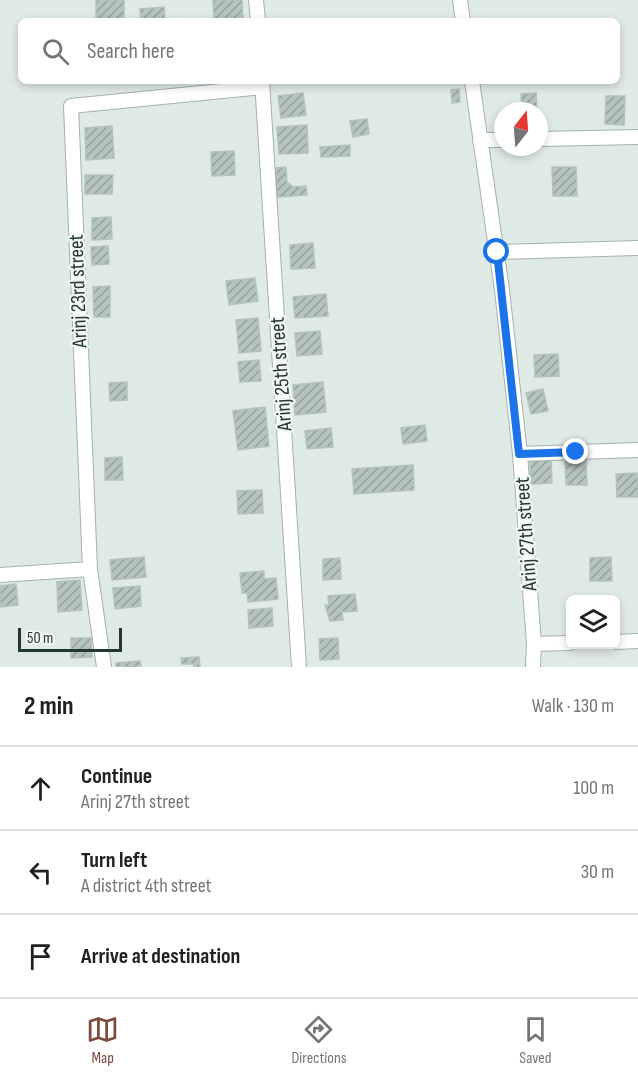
<!DOCTYPE html>
<html lang="en">
<head>
<meta charset="utf-8">
<style>
  body { margin:0; font-family:"Sofia Sans Condensed",sans-serif; background:#f2f2f2; color:#202124 }
  .controls { position:absolute; right:18px; bottom:18px; display:grid; overflow:hidden; border-radius:9px; box-shadow:0 3px 9px #0003 }
  .controls button { width:54px; height:54px; display:grid; place-items:center; padding:0; border:0; border-bottom:2px solid #e0e0e0; background:#fff; color:#202124; font:30px sans-serif }
  .compass { position:absolute; left:494px; top:102px; width:54px; height:54px; border-radius:50%; background:#fff; box-shadow:0 3px 9px #0003; rotate:17deg }
  .scale { position:absolute; left:18px; bottom:15px; width:104px; box-sizing:border-box; padding-left:6px; border:3px solid #213932; border-top:0; font-size:16px; line-height:21px; white-space:nowrap; color:#213932; -webkit-text-stroke:4px #f0f7f3; paint-order:stroke }
  .stop { position:absolute; width:18px; height:18px; margin:-14px; border:4px solid #1a73e8; border-radius:50%; background:#fff }
  .stop.end { background:#1a73e8; border-color:#fff; box-shadow:0 2px 6px #0008 }
  .list { margin:0; padding:0; list-style:none }
  h2 { display:flex; justify-content:space-between; align-items:center; height:78px; margin:0; padding:0 24px; font-size:26px }
  h2 small { font-size:20px; font-weight:400; color:#757577 }
  .list li { display:grid; grid-template-columns:39px 1fr auto; gap:18px; align-items:center; box-sizing:border-box; height:84px; padding:0 24px; border-top:2px solid #e0e0e0 }
  .list b { display:block; font-size:22px; white-space:nowrap }
  .list p { margin:0; font-size:20px; white-space:nowrap; color:#757577 }
  .list em { font-size:20px; font-style:normal; color:#757577 }
  .icon { flex:none; width:33px; height:33px; fill:none; stroke:currentColor; stroke-width:2; stroke-linecap:round; stroke-linejoin:round }
  .map { position:relative; flex:none; width:638px; height:667px; overflow:hidden }
  .search { position:absolute; background:#fff; box-shadow:0 3px 9px #0003; left:18px; right:18px; top:18px; height:66px; display:flex; align-items:center; gap:15px; box-sizing:border-box; padding:0 21px; border-radius:9px; color:#757577; font-size:22px }
  .sheet { height:330px; background:#fff }
  nav { display:flex; justify-content:space-around; align-items:center; box-sizing:border-box; height:84px; border-top:2px solid #e0e0e0; background:#fff; font-size:16px; color:#757577 }
  nav a { display:grid; justify-items:center; gap:3px }
  nav .on { color:#7b4b3e }
  .map>svg:first-child { display:block }
  .building { fill:url(#building-hatch); stroke:#b2c3bc; stroke-width:1.5 }
  .lines { fill:none; stroke-linecap:round; stroke-linejoin:round }
  .minor-casing { stroke:#a3b1ac; stroke-width:16 }
  .minor { stroke:#fff; stroke-width:14 }
  .route { stroke:#1a73e8; stroke-width:8 }
  .labels { text-anchor:middle; dominant-baseline:central; stroke-width:4.5; stroke-linejoin:round; paint-order:stroke }
  .street-label { font-size:21px; fill:#213932; stroke:#f0f7f3 }
</style>
</head>
<body>
<div class="map">
<svg width="638" height="667" viewBox="0 0 638 667">
  <defs>
    <pattern id="building-hatch" width="6" height="6" patternUnits="userSpaceOnUse" patternTransform="scale(1.5)"><rect width="6" height="6" fill="#b5c4be"/><path d="M-1 1l2-2M0 6l6-6M5 7l2-2" fill="none" stroke="#93a09b"/></pattern>
  </defs>
  <rect width="100%" height="100%" fill="#e0eae5"/>
  <path class="building" d="M96 0H124V21H96Z
    M213 0H242L243 21H214Z
    M164 7 165 21H141L140 9Z
    M459 89 460 102 452 103 451 90Z
    M303 93 306 115 281 118 278 96Z
    M536 93 537 111H522L521 94Z
    M606 96H625L624 125 605 124Z
    M367 119 369 134 353 137 350 121Z
    M307 125 308 153 279 154 277 127Z
    M112 126 114 158 86 160 85 128Z
    M350 145V156L321 157 320 147Z
    M234 151 235 175 212 176 211 152Z
    M286 167 287 182 293 187 306 186 307 195 277 197 276 168Z
    M552 167H576L577 196H553Z
    M85 175H113L112 194H85Z
    M111 217 112 239 92 240V218Z
    M313 243 315 268 291 269 290 245Z
    M108 246 109 264 92 265 91 247Z
    M255 278 258 301 229 305 226 281Z
    M110 286V317H94L93 287Z
    M326 294 328 316 295 318 293 297Z
    M258 318 261 351 239 353 236 320Z
    M320 331 322 354 297 356 295 333Z
    M558 354 559 376 535 377 534 355Z
    M259 360 261 381 240 382 238 362Z
    M127 382V400L110 401 109 383Z
    M323 382 326 412 295 415 293 385Z
    M543 389 548 411 531 414 526 393Z
    M265 407 269 446 238 450 233 411Z
    M425 425 427 441 403 444 401 428Z
    M331 428 333 447 307 449 305 431Z
    M122 457 123 480H105V458Z
    M551 460 552 483 531 484 530 461Z
    M586 461 587 485H566L565 462Z
    M413 465 414 490 354 494 352 469Z
    M637 473 638 497H617L616 474Z
    M262 490 263 513 238 514 237 491Z
    M144 557 146 577 112 580 110 560Z
    M611 557 612 581H590V558Z
    M340 558 341 579 323 580V559Z
    M264 571V579L276 578 278 599 248 602 247 593H242L240 573Z
    M80 580 82 610 58 612 57 582Z
    M16 584 18 605 0 607V586Z
    M140 586 141 606 115 609 113 588Z
    M355 594 357 611 342 612 343 620 330 621 325 605H329L328 596Z
    M272 608 273 626 249 628 248 610Z
    M71 638H91L92 657 71 658Z
    M338 638 339 659 320 660 319 639Z
    M199 657 200 667H194V664H182L181 658Z
    M140 661 141 667H116V663Z"/>
  <g class="lines">
    <g class="minor-casing">
      <path id="minor" d="M256 0 258 21
        M460 0 463 21
        M262 81 299 667
        M472 81 502 290 520 454 534 644 533 667
        M539 139 638 137
        M480 140H503
        M497 252 638 248
        M520 454 638 450
        M0 575 90 569
        M616 642 638 641
        M534 644 570 643
        M104 667 90 569 71 106 262 87"/>
    </g>
    <use href="#minor" class="minor"/>
  </g>
  <g class="lines">
    <path class="route" d="M497 252 519 454 576 452"/>
  </g>
  <g class="labels">
    <g class="street-label">
      <text transform="translate(78 291) rotate(-92)">Arinj 23rd street</text>
      <text transform="translate(281 374) rotate(-94)">Arinj 25th street</text>
      <text transform="translate(526 534) rotate(-94)">Arinj 27th street</text>
    </g>
  </g>
</svg>
<div class="controls">
<button><svg class="icon" aria-label="layers" viewBox="0 0 24 24"><path d="M12 4l9 5-9 5-9-5zM3 14l9 5 9-5"/></svg></button>
</div>
<svg class="compass" viewBox="-18 -18 36 36"><path d="M0-13l5 13h-10z" fill="#e53935"/><path d="M0 13l5-13h-10z" fill="#757577"/></svg>
<div class="scale">50 m</div>
<div class="stop" style="left:497px;top:252px"></div>
<div class="stop end" style="left:576px;top:452px"></div>
<div class="search"><svg class="icon" aria-label="search" viewBox="0 0 24 24"><circle cx="10" cy="10" r="6"/><path d="M15 15l6 6"/></svg>Search here</div>
</div>
<section class="sheet">
<h2>2 min<small>Walk · 130 m</small></h2>
<ul class="list">
<li><svg class="icon" aria-label="ahead" viewBox="0 0 24 24"><path d="M12 20V5M6 11l6-6 6 6"/></svg><div><b>Continue</b><p>Arinj 27th street</p></div><em>100 m</em></li>
<li><svg class="icon" aria-label="left" viewBox="0 0 24 24"><path d="M17 20v-9H6M10 6l-5 5 5 5"/></svg><div><b>Turn left</b><p>A district 4th street</p></div><em>30 m</em></li>
<li><svg class="icon" aria-label="arrive" viewBox="0 0 24 24"><path d="M6 21V4h12l-3 4 3 4H6"/></svg><div><b>Arrive at destination</b></div></li>
</ul>
</section>
<nav>
<a class="on"><svg class="icon" aria-label="map" viewBox="0 0 24 24"><path d="M3 6l6-2 6 2 6-2v14l-6 2-6-2-6 2zM9 4v14M15 6v14"/></svg>Map</a>
<a><svg class="icon" aria-label="directions" viewBox="0 0 24 24"><path d="M12 3l9 9-9 9-9-9zM9 14v-3h6M13 9l2 2-2 2"/></svg>Directions</a>
<a><svg class="icon" aria-label="saved" viewBox="0 0 24 24"><path d="M7 4h10v16l-5-4-5 4z"/></svg>Saved</a>
</nav>
</body>
</html>
